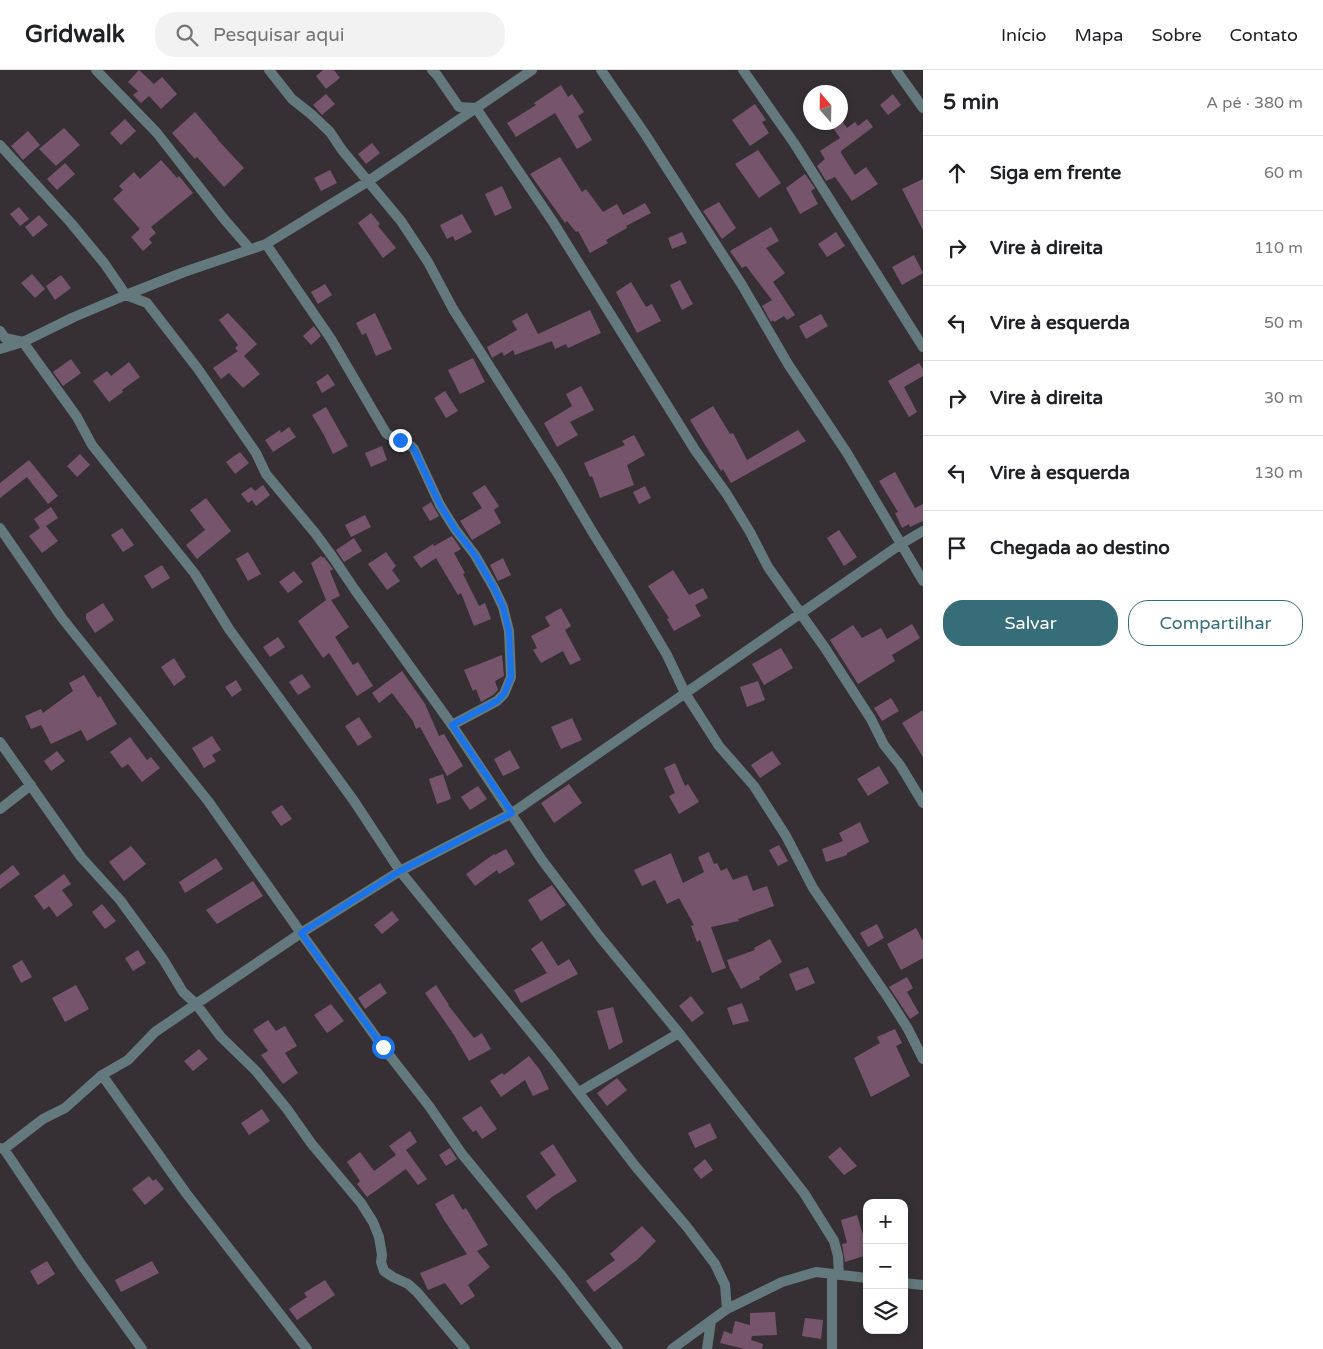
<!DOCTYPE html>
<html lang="pt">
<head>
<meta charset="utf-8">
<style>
  body { margin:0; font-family:"Varela Round",sans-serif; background:#f2f2f2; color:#202124 }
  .controls { position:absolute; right:15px; bottom:15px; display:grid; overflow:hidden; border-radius:10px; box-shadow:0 2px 8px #0003 }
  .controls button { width:45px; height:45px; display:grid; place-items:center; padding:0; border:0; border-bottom:1px solid #e0e0e0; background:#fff; color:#202124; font:25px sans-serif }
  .compass { position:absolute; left:803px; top:15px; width:45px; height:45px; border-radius:50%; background:#fff; box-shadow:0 2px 8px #0003; rotate:340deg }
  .stop { position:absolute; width:15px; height:15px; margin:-11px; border:4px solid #1a73e8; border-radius:50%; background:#fff }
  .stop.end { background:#1a73e8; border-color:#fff; box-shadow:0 1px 5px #0008 }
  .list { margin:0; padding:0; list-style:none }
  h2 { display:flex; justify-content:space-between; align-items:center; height:65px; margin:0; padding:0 20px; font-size:21px }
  h2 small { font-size:16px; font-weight:400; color:#757577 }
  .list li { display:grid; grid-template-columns:32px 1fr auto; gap:15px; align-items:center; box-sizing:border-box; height:75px; padding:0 20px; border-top:1px solid #e0e0e0 }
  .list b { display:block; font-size:19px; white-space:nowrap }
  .list em { font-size:16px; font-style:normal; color:#757577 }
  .actions { display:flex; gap:10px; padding:15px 20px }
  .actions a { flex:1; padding:11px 0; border:1px solid #376d78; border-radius:20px; text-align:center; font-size:18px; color:#376d78 }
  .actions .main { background:#376d78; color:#fff }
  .icon { flex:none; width:28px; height:28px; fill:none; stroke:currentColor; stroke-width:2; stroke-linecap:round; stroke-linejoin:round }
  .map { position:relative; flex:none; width:923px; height:1279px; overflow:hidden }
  header { display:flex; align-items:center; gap:30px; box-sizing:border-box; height:70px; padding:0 25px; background:#fff; border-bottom:1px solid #e0e0e0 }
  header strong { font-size:24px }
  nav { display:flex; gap:28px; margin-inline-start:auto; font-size:18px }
  .search { width:350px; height:45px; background:#f2f2f2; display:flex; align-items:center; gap:12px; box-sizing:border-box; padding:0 18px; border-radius:20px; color:#757577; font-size:19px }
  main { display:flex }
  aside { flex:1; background:#fff }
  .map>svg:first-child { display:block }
  .building { fill:#76556c }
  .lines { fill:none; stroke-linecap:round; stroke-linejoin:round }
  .street { stroke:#64797d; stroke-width:10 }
  .route { stroke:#1a73e8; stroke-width:6 }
</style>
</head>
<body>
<header>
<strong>Gridwalk</strong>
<div class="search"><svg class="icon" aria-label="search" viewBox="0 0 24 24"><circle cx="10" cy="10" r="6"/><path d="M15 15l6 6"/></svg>Pesquisar aqui</div>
<nav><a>Início</a><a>Mapa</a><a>Sobre</a><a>Contato</a></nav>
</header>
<main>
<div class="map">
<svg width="923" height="1279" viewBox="0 0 923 1279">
  <rect width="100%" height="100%" fill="#363034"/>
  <path class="building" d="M139 0 154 14 162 7 177 24 161 39 149 26 141 33 133 25 138 21 128 12Z
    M323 0H334L340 8 326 19 316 6Z
    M561 15 568 27 572 24 584 42 578 46 592 70 577 79 555 43 516 67 507 53 536 35 534 33Z
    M326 24 335 34 322 45 313 35Z
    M893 24 901 35 888 45 880 35Z
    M755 34 766 50 762 52 769 63 750 76 732 50Z
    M195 42 218 69H217L244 98 224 117 197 87 195 89 172 63Z
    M125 49 136 61 121 75 110 63Z
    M867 49 873 57 841 81V83L855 105 866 97 878 114 852 131 835 107 826 111 817 96 825 89 820 81 840 68 829 52H843L847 58 855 52 858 56Z
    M64 58 80 75 56 96 39 79Z
    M28 61 40 75 23 90 11 76Z
    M372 73 380 83 366 94 358 84Z
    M758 80 781 113 759 128 735 94Z
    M560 87 582 122 586 119 603 142 617 134 623 145 645 133 651 143 626 156 627 158 606 170 608 173 590 183 578 161 576 162 567 151 565 153 530 104Z
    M161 90 177 108 179 106 193 123 151 157 156 163 149 169 152 173 143 181 131 167 140 159 113 129 123 120 119 116 134 102 140 109Z
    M65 93 75 104 57 120 47 109Z
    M330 100 337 113 321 121 314 108Z
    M805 104 815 118 811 121 818 134 800 144 786 118Z
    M923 109V160L902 119Z
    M502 116 512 138 495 146 485 124Z
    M719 132 736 158 722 169 703 141Z
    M19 137 29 149 20 156 10 144Z
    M371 143 380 154 378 156 396 178 383 188 358 153Z
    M462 144 472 162 455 171 453 166 447 169 440 155Z
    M39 145 48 155 33 167 25 157Z
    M771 157 779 171 766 178 785 203 773 212 795 245 787 250 784 246 774 252 773 250 771 252 762 236 772 230 746 196 742 198 730 181Z
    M682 162 687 173 672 179 668 168Z
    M836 162 845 176 827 187 818 174Z
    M914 185 923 203 902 215 892 197Z
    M32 204 45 219 35 228 21 213Z
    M61 205 71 218 55 230 46 216Z
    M680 210 693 234 682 240 670 215Z
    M631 212 646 237 652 234 661 251 637 263 616 222Z
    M325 214 332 225 318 234 311 222Z
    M590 240 601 263 568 278 566 274 555 279 552 271 515 285 513 280 504 286 502 282 492 288 487 277 517 260 512 251 527 243 538 264Z
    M228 243 257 274 244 286 260 304 243 318 229 303 221 309 213 298 238 281 235 278 238 275 219 250Z
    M375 243 392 279 376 286 366 263 362 265 356 253Z
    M821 244 828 256 806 269 799 256Z
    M314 256 321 266 311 275 303 266Z
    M473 288 485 312 460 324 448 300Z
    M71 289 81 303 63 316 53 302Z
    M129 292 140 307 122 320 123 322 109 332 93 311 107 301 111 306Z
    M919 293 923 299V306L904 317 917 342 909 347 888 311Z
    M328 304 335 315 322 323 316 312Z
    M581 316 594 340 570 352 578 365 557 377 544 353 572 336 566 324Z
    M445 321 458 341 446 348 434 328Z
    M713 336 730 364 733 363 747 390 798 360 806 371 731 413 723 399 721 401 690 350Z
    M326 337 348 376 333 384 324 365 312 345Z
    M289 357 296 367 273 382 265 370 280 360 281 363Z
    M634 365 645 385 627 395 634 415 600 428 592 406 590 407 584 393 625 375 622 371Z
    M382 376 387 390 371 397 365 383Z
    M240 382 249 393 235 404 226 392Z
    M80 384 90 395 77 407 67 396Z
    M29 390 58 426 48 434 27 407 0 428V413Z
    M895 402 915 438 923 434V451L910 457 909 454 902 458 895 443 898 442 879 411Z
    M263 415 270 425 256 436 252 430 248 433 241 424 251 417 255 421Z
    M485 415 499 436 494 440 501 453 472 470 460 451 482 438 472 423Z
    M645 416 651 428 639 434 633 422Z
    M206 428 231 461 197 489 186 475 205 460 190 440Z
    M431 432 439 446 430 451 422 438Z
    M51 437 58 448 46 456 58 471 42 483 29 466 40 458 34 449Z
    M365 445 371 457 351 467 345 455Z
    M122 458 134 475 123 482 111 465Z
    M839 460 857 487 844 496 827 468Z
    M452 466 461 479 454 483 465 503 463 504 479 536 485 533 491 549 474 556 461 523 458 525 436 488 421 498 413 487 433 474 434 476Z
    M354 468 362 481 344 492 336 480Z
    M248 482 261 504 248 511 236 489Z
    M386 482 396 496 392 500 400 511 387 520 368 494Z
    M321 486 323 488 324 487 333 499 330 501 340 526 331 530 349 557 335 567 353 595 358 592 373 616 357 626 329 583 323 588 298 551 326 530 311 493Z
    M503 488 511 505 498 511 490 495Z
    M162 495 170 508 152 519 144 506Z
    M673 500 689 525 703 518 708 528 695 535 701 546 674 561 667 549 669 548 648 516Z
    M294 501 303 512 288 523 279 512Z
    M103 533 114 550 95 563 86 549V544Z
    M561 538 571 556 565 560 581 590 570 595 563 581 541 593 533 580 537 578 531 566 550 556 545 547Z
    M912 554 920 568 892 585 895 591 858 614 830 570 853 555 862 568 881 558 887 569Z
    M278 567 285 577 270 587 263 577Z
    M781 578 793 598 764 615 752 594Z
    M502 585 504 606 495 611 498 620 493 625 481 632 476 619 473 621 464 600Z
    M174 588 186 607 174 616 161 597Z
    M402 601 425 634 439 666 444 664 463 696 447 706 420 657 416 659 413 651 392 623 379 633 372 623Z
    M302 604 311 617 298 625 289 612Z
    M84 605 98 628 100 626 117 654 87 671 81 660 51 674 41 655 31 659 25 646 41 639 43 643 73 621 69 613Z
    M236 610 242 620 232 627 225 617Z
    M758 611 765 630 747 637 740 617Z
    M891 628 899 641 882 651 874 638Z
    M923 640V687L902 653Z
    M359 647 372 667 358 676 345 656Z
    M572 648 582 670 561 679 551 657Z
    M212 666 221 680 212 685 216 691 204 698 192 678Z
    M130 667 147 690 151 687 160 698 142 712 128 694 122 698 110 682Z
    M510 680 520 698 503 706 494 689Z
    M57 681 65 691 51 701 44 691Z
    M772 681 781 694 760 708 751 695Z
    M675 693 685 716 688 714 699 732 679 744 669 726 675 723 664 698Z
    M879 696 889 713 868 726 857 709Z
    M443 704 451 729 437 734 429 709Z
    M569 714 582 733 554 753 541 733Z
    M478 716 487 729 470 740 461 727Z
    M282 735 292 749 281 756 271 742Z
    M860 752 869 772 847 783V785L826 792 822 779 843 771 839 763Z
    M779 775 788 791 778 796 769 780Z
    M131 776 146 794 124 811 109 792Z
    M506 779 515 794 499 804 497 800 475 816 466 804 494 784 495 785Z
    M709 782 714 794 717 793 721 801 727 798 733 810 747 805 753 821 767 816 774 836 738 849 739 851 711 857 726 898 712 903 700 870 697 872 691 856 694 855 679 828 667 834 655 810 642 816 634 800 671 783 683 813 704 802 698 787Z
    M216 788 223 799 185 823 179 812Z
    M13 795 20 804 0 819V805Z
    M64 804 71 814 62 820 73 835 57 847 49 836 44 840 34 826Z
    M253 811 263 826 217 854 206 840Z
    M552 815 566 835 541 851 528 830Z
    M102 834 116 851 105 859 92 842Z
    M392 841 399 850 382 864 374 855Z
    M877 854 884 868 868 877 860 863Z
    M916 858 923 871V888L901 900 887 874Z
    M770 869 782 892 759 907 760 909 741 919 730 899 727 890 755 880 754 878Z
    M542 871 558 896 569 889 578 904 521 933 514 920 547 903 531 879Z
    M138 880 146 893 133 901 125 888Z
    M22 890 32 907 21 913 12 896Z
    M808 897 815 913 796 921 789 904Z
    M907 907 913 918 907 922 919 943 910 949 889 917Z
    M380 913 387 923 365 939 358 928Z
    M76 915 89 939 65 952 52 928Z
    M436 915 449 935H448L474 968 482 963 491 979 469 991 454 965 425 923Z
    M691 926 704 943 692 952 679 936Z
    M742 933 749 951 733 955 727 938Z
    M331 934 344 951 327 963 314 945Z
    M613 937 623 972 609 980 597 941Z
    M268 950 276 961 285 956 297 976 285 983 298 1003 283 1014 261 985 268 981 253 960Z
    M895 959 902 973 896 976 910 1006 871 1027 854 988 880 973 877 967Z
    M199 979 208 989 193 1001 184 991Z
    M529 986 540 1000 549 1019 533 1026 525 1010 501 1027 490 1011 502 1003 504 1005Z
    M617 1008 627 1020 607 1036 597 1023Z
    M481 1036 497 1059 482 1069 476 1060 473 1062 462 1048Z
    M262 1039 270 1051 249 1065 241 1053Z
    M710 1053 717 1068 695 1078 688 1063Z
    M410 1061 417 1072 406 1080 427 1109 418 1115 406 1099 367 1127 357 1114 360 1111 347 1092 360 1082 374 1101 396 1085 389 1076Z
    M553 1074 577 1111 552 1127 536 1140 526 1126 556 1105 540 1083Z
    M840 1077 857 1096 844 1105 828 1087Z
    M450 1078 457 1089 446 1096 439 1085Z
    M705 1089 713 1100 701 1109 693 1099Z
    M149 1106 153 1111 156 1109 164 1119 145 1135 132 1119Z
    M453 1124 463 1140 466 1138 488 1175 477 1181 490 1197 468 1215 475 1226 461 1235 445 1213 428 1220 420 1203 467 1184 444 1150 435 1134Z
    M857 1145 864 1168 867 1167V1185L845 1192 842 1174 847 1173 841 1150Z
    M642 1156 656 1171 637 1190 594 1222 586 1211 615 1190 610 1184Z
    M47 1191 55 1204 38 1215 30 1201Z
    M152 1191 159 1203 121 1222 115 1210Z
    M325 1210 335 1225 297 1250 289 1239 307 1227 304 1223Z
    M775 1242 777 1265 752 1266 751 1270 763 1274 762 1279H745L720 1273 724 1261 732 1264 735 1251 750 1255V1243Z
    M805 1248 823 1250 821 1269 802 1266Z"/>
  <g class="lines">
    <path class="street" d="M96 0 157 63 224 149 250 179
      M269 0 292 29 311 44 330 62 342 80 401 151 428 192 453 239 558 404 593 463 629 521 667 585 685 623 719 676 754 716 786 766 813 818 889 929 908 959 923 989
      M432 0 437 5 459 37 476 38 553 152 695 380 726 423 750 462 768 497 825 578 871 649 884 675 900 695 923 733
      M601 0 645 64 742 215 788 294 847 383 923 511
      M743 0 794 73 923 277
      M896 0 923 38
      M0 75 71 153 104 193 126 225 147 233 198 299 256 383 266 404 315 463 332 486 355 520 452 655 542 790 600 867 679 963 804 1123 834 1171 838 1186 839 1205
      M266 174 331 269 386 363C395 371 406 369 414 379L440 435 455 459 475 485 494 518 503 537 509 561 511 607 504 624 497 631 452 655
      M0 261 5 268 23 272 77 347 92 375 195 504 229 559 354 731 400 801 552 988 636 1097 687 1157 715 1194 725 1215 727 1239
      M0 279 23 272 74 247 126 225 184 202 266 174 367 112 532 0
      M0 458 62 548 208 731 301 863 383 977 429 1036 462 1084 562 1206 618 1279
      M0 672 81 787 120 830 163 889 183 922 196 934 221 967 256 1001 287 1039 311 1073 361 1133 373 1152 379 1167 382 1185 381 1192 384 1201 393 1207 408 1214 417 1222 465 1279
      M0 739 31 715
      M102 1005 186 1123 307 1279
      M579 1022 679 963
      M0 1078 4 1079 43 1049 65 1038 102 1005 128 990 155 962 196 934 301 863 400 801 512 743 901 474 923 461
      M4 1079 81 1194 142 1279
      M832 1204V1279
      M904 1213 923 1215
      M672 1279 727 1239 782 1212 816 1202 867 1208
      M707 1279 711 1251"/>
  </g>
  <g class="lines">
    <path class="route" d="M383 977 301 863 400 801 512 743 452 655 497 631 504 624 511 607 509 561 503 537 494 518 475 485 455 459 440 435 414 379 407 372 400 370"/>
  </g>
</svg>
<div class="controls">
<button>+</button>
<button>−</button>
<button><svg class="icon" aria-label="layers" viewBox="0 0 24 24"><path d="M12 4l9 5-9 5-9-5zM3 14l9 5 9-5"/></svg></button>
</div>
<svg class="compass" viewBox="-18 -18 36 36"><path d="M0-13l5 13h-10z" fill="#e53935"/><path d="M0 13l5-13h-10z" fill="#757577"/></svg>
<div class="stop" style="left:383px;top:977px"></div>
<div class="stop end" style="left:400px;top:370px"></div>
</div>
<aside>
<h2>5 min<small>A pé · 380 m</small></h2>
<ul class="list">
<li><svg class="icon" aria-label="ahead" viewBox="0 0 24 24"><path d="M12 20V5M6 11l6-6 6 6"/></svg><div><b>Siga em frente</b></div><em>60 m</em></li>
<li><svg class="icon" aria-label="right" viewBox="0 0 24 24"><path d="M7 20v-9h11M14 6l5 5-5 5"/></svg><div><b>Vire à direita</b></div><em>110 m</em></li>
<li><svg class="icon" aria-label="left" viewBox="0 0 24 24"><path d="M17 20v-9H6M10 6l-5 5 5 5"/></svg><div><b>Vire à esquerda</b></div><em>50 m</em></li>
<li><svg class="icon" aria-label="right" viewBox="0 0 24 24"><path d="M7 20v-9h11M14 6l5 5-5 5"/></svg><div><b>Vire à direita</b></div><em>30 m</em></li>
<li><svg class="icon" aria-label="left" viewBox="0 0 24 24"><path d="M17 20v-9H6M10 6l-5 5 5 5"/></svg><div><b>Vire à esquerda</b></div><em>130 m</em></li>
<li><svg class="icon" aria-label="arrive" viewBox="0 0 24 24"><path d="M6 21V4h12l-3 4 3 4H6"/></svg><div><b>Chegada ao destino</b></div></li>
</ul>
<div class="actions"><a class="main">Salvar</a><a>Compartilhar</a></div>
</aside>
</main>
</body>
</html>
